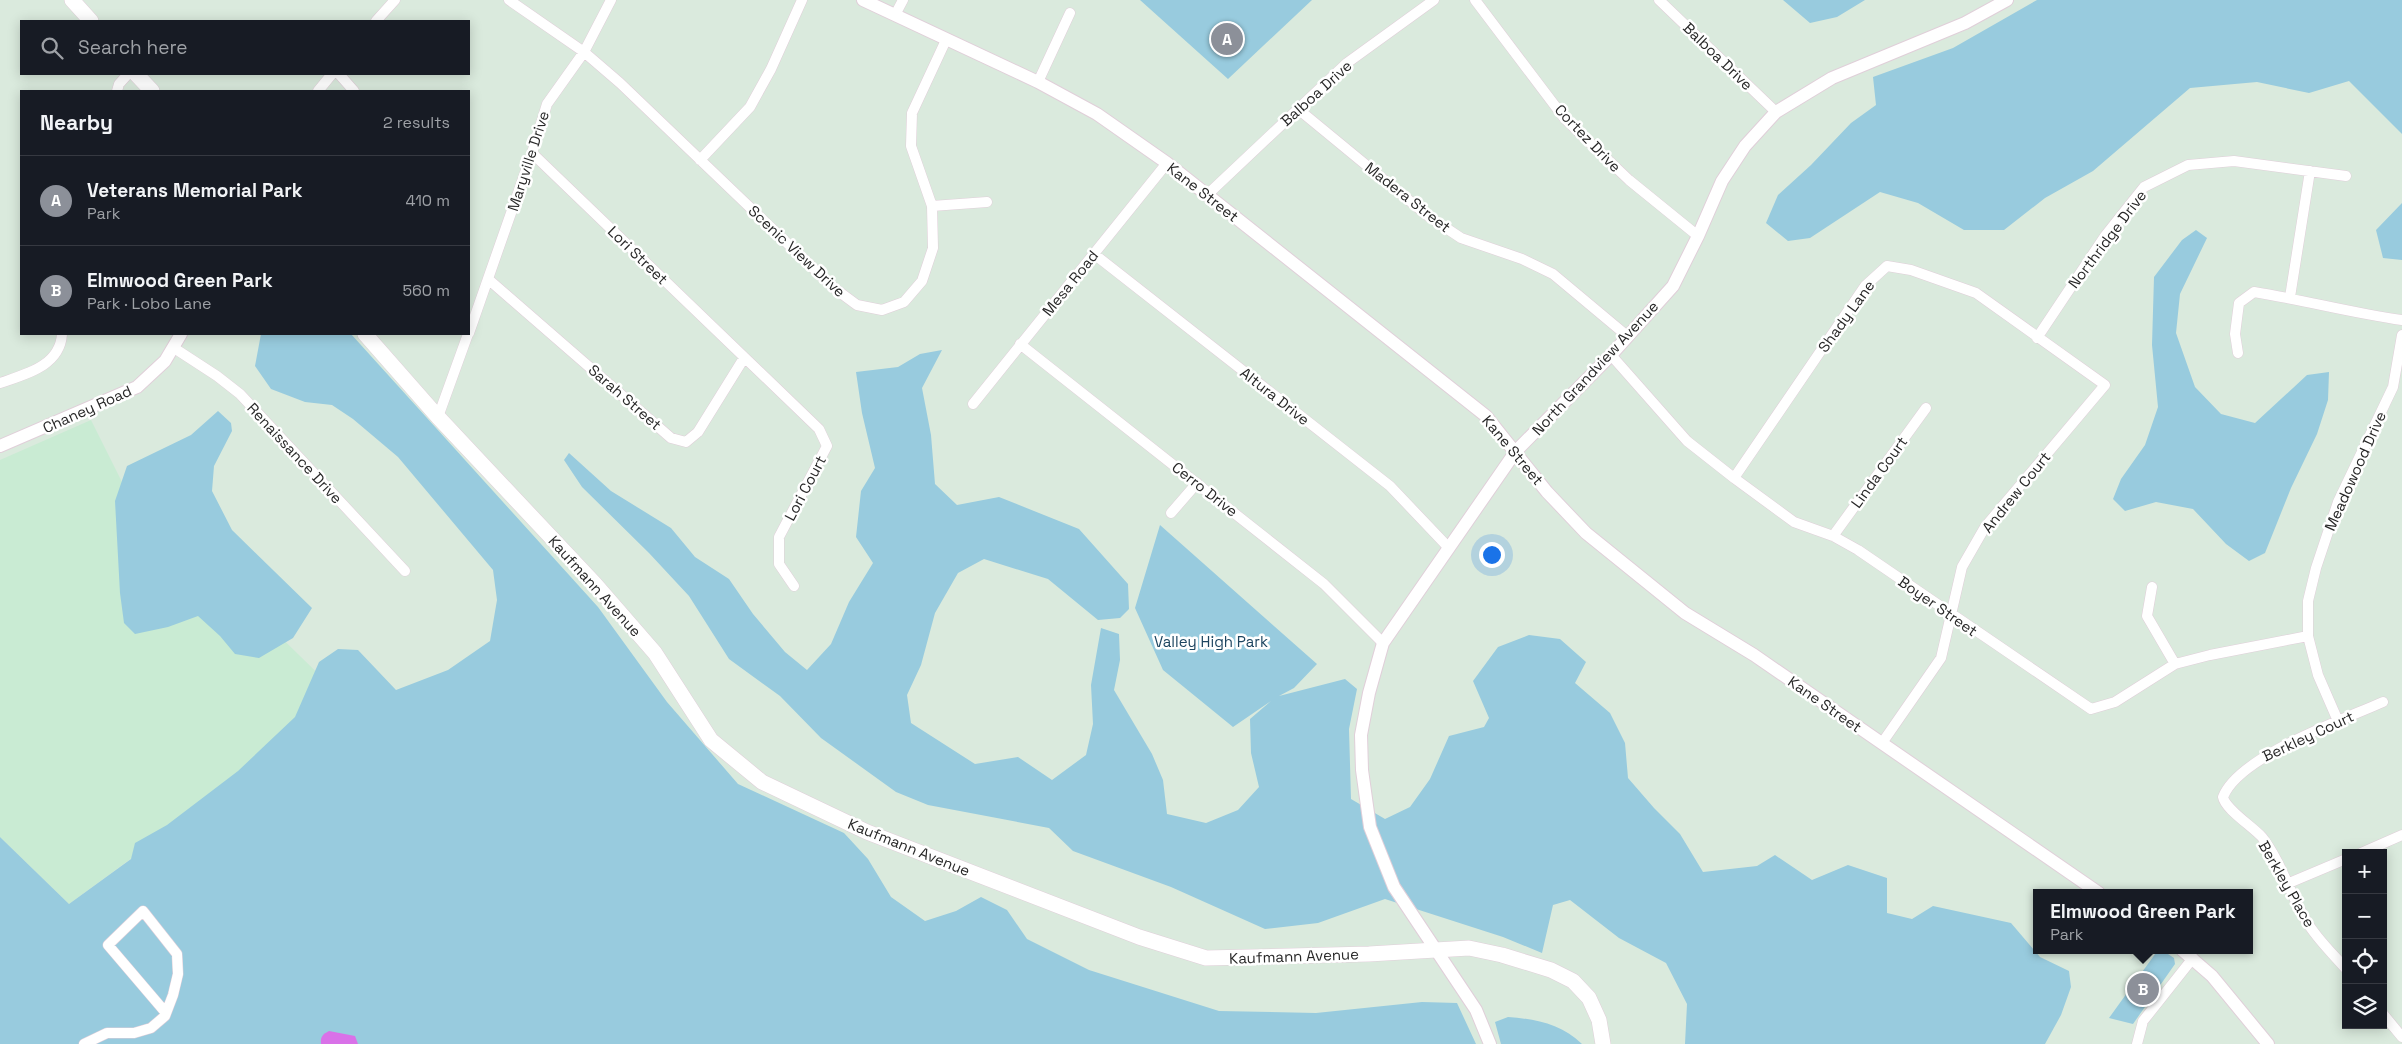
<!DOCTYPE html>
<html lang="en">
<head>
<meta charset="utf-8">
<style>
  body { margin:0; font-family:"Space Grotesk",sans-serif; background:#242831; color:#f1f3f6 }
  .controls { position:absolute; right:15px; bottom:15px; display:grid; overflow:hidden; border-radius:0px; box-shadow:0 2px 12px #0003 }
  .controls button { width:45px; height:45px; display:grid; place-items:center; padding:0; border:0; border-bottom:1px solid #363941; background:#171b24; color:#f1f3f6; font:25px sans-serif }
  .you { position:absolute; left:1491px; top:554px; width:18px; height:18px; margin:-12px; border:4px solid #fff; border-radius:50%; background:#1a73e8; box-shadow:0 0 0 8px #1a73e833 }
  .badge { display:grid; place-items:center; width:32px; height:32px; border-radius:50%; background:#8c9099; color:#fff; font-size:16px; font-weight:700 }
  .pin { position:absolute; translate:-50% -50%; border:2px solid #fff; box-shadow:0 1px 5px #0006 }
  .popup { position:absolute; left:2033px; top:889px; width:220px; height:65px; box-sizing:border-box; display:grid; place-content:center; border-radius:0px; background:#171b24; filter:drop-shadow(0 1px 4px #0005); font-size:16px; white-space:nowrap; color:#9ea1a6 }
  .popup b { font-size:19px; color:#f1f3f6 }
  .popup::after { content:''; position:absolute; left:50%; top:100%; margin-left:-10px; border:10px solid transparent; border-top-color:#171b24 }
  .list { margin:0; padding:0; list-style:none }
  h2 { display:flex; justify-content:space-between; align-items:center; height:65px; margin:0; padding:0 20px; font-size:21px }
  h2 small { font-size:16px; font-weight:400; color:#9ea1a6 }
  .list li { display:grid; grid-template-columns:32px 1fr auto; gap:15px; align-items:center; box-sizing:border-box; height:90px; padding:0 20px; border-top:1px solid #363941 }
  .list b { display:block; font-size:19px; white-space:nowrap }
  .list p { margin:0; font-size:16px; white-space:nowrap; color:#9ea1a6 }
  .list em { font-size:16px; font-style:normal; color:#9ea1a6 }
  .icon { flex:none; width:28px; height:28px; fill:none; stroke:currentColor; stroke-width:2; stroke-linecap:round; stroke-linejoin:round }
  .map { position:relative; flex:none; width:2402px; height:1044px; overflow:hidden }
  .search { position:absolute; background:#171b24; box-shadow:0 2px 12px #0003; left:20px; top:20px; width:450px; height:55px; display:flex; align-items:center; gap:12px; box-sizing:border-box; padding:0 18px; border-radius:0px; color:#9ea1a6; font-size:19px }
  .panel { position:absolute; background:#171b24; box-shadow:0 2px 12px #0003; left:20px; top:90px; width:450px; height:245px; border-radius:0px }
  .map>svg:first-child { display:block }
  .education { fill:#c9ebd3 }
  .green { fill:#98cbde }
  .water { fill:#d971e8 }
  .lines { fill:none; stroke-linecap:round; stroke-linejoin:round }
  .minor-casing { stroke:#e0cfd9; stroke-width:11 }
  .tertiary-casing { stroke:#e0cfd9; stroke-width:14 }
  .secondary-casing { stroke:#e0cfd9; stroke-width:16 }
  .minor { stroke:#fff; stroke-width:10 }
  .tertiary { stroke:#fff; stroke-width:12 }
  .secondary { stroke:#fff; stroke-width:15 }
  .labels { text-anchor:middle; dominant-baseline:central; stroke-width:5; stroke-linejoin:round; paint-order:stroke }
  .street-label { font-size:15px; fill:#282828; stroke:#fff }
  .park-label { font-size:15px; fill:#1d4560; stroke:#fff }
</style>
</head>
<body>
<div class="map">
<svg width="2402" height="1044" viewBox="0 0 2402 1044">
  <rect width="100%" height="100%" fill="#daeadd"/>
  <path class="education" d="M91 420 122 482 346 701 69 904 0 837V460Z"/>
  <path class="green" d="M1140 0H1312L1228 79Z
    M1783 0H1865L1837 17 1810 23Z
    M2037 0H2402V134L2349 81 2309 93 2257 82 2190 88 2093 171 2045 198 2004 230H1964L1918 203 1880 192 1810 238 1788 241 1766 223 1778 195 1811 165 1851 123 1876 105 1873 77 1953 48Z
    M2402 203V260L2383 258 2376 230Z
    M2196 230 2207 238 2180 294 2176 333 2195 387 2221 414 2255 423 2307 375 2329 372 2328 400 2317 434 2291 488 2265 553 2249 561 2226 544 2193 509 2156 502 2125 511 2113 499 2121 479 2145 445 2158 407 2152 345 2154 277 2182 240Z
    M261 334H351L598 607 667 702 738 784 844 833 868 859 891 897 925 921 956 911 981 897 1007 910 1027 939 1089 970 1219 1011 1316 1013 1422 1002 1457 1003 1476 1044H0V837L69 904 131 859 135 843 167 825 238 771 295 717 319 662 338 649 358 650 396 690 448 670 490 641 497 600 493 570 398 457 353 419 332 405 305 402 271 389 255 366Z
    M942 350 922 388 931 435 935 484 957 505 999 497 1079 529 1128 584 1129 609 1120 618 1098 620 1048 579 984 559 958 573 935 613 921 665 907 695 911 723 975 764 1018 757 1052 780 1086 755 1093 724 1091 685 1101 628 1119 634 1120 660 1114 690 1152 754 1163 780 1167 814 1206 823 1238 810 1259 787 1251 753 1250 719 1271 701 1233 727 1163 670 1135 608 1160 525 1317 664 1294 688 1279 696 1345 679 1357 689 1349 729 1351 799 1385 819 1410 807 1430 779 1449 736 1484 727 1489 718 1473 681 1498 647 1529 635 1560 639 1586 662 1575 683 1610 713 1625 743 1628 778 1654 808 1680 834 1703 872 1757 866 1775 855 1812 880 1848 865 1887 878V913L1912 919 1933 906 2011 923 2040 957 2069 971 2071 987 2061 1015 2045 1044H1685L1687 1004 1666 963 1619 938 1570 900 1553 905 1542 953 1503 937 1385 899 1318 923 1265 929 1171 887 1073 851 1049 828 928 805 896 792 821 738 780 696 729 659 689 596 649 553 582 487 564 460 569 453 611 491 671 528 695 557 729 579 753 614 785 652 807 670 831 644 849 602 873 563 856 537 861 491 875 468 862 413 856 372 898 367 920 354Z
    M218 411 231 423 232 431 214 466 212 491 232 530 312 608 293 638 259 658 235 654 220 636 198 616 168 627 135 634 124 623 120 593 115 501 127 466 191 435Z
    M2158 950H2162L2174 958 2175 964 2133 1024 2109 1018Z
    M1508 1017C1536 1019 1561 1024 1582 1044H1501L1495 1022Z"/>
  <path class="water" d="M329 1031 355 1036 358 1044H321C320 1037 323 1034 329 1031Z"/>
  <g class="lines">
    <g class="minor-casing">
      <path id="minor" d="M509 0 584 52 620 83 834 288 857 305 882 310 904 302 922 281 933 248 932 206 911 146 912 113 946 40
        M1475 0 1565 119 1629 180 1698 236
        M1659 0 1776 112
        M895 15 903 0
        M376 21 395 0
        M339 74 354 91
        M1038 82 1070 13
        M117 91 119 84 128 74
        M318 91 332 74
        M1298 109 1428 216 1461 238 1522 259 1553 274 1626 335
        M532 153 819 429 827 446 779 537V564L794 586
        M700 160 750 107 771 69 802 0
        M1207 195 1347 63 1434 0
        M932 206 987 202
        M1094 254 1390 486 1448 547
        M488 279 671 438 686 442 698 432 744 358
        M2290 297 2310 171
        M469 333 532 153 547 104 584 52 611 0
        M2037 338 2105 236 2144 187 2188 165 2234 161 2346 176
        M1020 344 1324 584 1383 643
        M174 348 217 376 240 394 405 571
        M2238 353 2235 334 2239 303 2254 292C2304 300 2352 313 2402 320
        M1611 355 1687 441 1734 478 1794 522 1833 536 1858 550 2091 709 2115 702 2175 664 2210 655 2308 636
        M0 383C26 374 60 366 62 334
        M973 404 1167 163
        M438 417 468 334
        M1734 478 1865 286 1887 266 1911 270 1976 293 2105 385 1985 527 1962 567 1941 658 1882 743
        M1171 513 1197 483
        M1833 536 1926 408
        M2152 587 2147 616 2175 664
        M2338 721 2318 675 2308 636V601L2316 568 2338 502 2393 387 2402 335
        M2361 853 2402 835
        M2289 883 2346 859
        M2346 969C2333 954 2317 939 2307 922 2290 895 2282 863 2262 837 2252 826 2225 809 2223 797 2239 756 2343 720 2383 702
        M2383 1014 2402 1037
        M84 1044 107 1033H134L151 1028 165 1016 173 995 178 974 177 954 143 911 108 945 166 1013
        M2137 1044 2143 1021 2193 958"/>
    </g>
    <g class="tertiary-casing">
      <path id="tertiary" d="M863 0 1038 82 1097 114 1167 163 1486 416 1547 492 1586 533 1685 613 1754 655 2099 893
        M0 446 137 387 165 361 181 334
        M2182 950 2212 976 2268 1044
        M1490 1044 1476 1010 1394 887 1370 827 1362 770 1361 735 1369 693 1383 643 1516 451 1611 355 1673 286 1698 236 1722 181 1745 146 1776 112 1832 78 1965 23 2007 0"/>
    </g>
    <g class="secondary-casing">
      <path id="secondary" d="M72 0 91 21
        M136 74 152 91
        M365 334 438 417 595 584 655 653 711 740 762 782 867 832 1139 937 1206 958 1369 954 1469 948 1502 955 1551 970 1573 981 1589 998 1599 1020 1603 1044"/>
    </g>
    <use href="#minor" class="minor"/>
    <use href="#tertiary" class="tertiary"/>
    <use href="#secondary" class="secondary"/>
  </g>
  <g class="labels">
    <g class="street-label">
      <text transform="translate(1718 56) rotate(44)">Balboa Drive</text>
      <text transform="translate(1316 93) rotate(-42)">Balboa Drive</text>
      <text transform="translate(1588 138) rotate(46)">Cortez Drive</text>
      <text transform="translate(528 161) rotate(-72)">Maryville Drive</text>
      <text transform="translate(1203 192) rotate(38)">Kane Street</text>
      <text transform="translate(1408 197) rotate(38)">Madera Street</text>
      <text transform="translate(2107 239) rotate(-53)">Northridge Drive</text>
      <text transform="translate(797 251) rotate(43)">Scenic View Drive</text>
      <text transform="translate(638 255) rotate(44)">Lori Street</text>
      <text transform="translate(1070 283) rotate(-51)">Mesa Road</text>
      <text transform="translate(1846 316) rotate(-54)">Shady Lane</text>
      <text transform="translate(1595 368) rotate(-47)">North Grandview Avenue</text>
      <text transform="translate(1275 396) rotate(38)">Altura Drive</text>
      <text transform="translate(625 397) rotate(41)">Sarah Street</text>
      <text transform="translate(87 409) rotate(-24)">Chaney Road</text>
      <text transform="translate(1513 450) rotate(50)">Kane Street</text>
      <text transform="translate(295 453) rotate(47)">Renaissance Drive</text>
      <text transform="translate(2355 471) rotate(-66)">Meadowood Drive</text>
      <text transform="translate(1879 472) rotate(-54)">Linda Court</text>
      <text transform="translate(805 488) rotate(-62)">Lori Court</text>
      <text transform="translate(1205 489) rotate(38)">Cerro Drive</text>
      <text transform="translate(2016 492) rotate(-51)">Andrew Court</text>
      <text transform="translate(595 586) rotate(48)">Kaufmann Avenue</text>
      <text transform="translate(1938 606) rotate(35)">Boyer Street</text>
      <text transform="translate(1825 704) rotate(35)">Kane Street</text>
      <text transform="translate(2308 736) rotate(-25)">Berkley Court</text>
      <text transform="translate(909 847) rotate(22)">Kaufmann Avenue</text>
      <text transform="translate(2287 884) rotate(60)">Berkley Place</text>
      <text transform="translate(1294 956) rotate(-2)">Kaufmann Avenue</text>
    </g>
    <g class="park-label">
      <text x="1211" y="641">Valley High Park</text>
    </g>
  </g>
</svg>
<div class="controls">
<button>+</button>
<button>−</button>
<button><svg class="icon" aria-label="locate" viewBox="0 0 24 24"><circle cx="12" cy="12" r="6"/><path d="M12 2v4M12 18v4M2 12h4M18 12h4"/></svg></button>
<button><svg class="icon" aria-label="layers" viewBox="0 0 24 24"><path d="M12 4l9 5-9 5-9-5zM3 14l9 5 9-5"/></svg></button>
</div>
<div class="you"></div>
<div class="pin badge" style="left:1227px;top:39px">A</div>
<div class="pin badge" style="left:2143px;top:989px">B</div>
<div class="popup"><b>Elmwood Green Park</b>Park</div>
<div class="search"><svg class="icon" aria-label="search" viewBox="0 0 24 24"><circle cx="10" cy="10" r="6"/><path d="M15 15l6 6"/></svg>Search here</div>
<section class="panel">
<h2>Nearby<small>2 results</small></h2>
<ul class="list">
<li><span class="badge">A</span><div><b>Veterans Memorial Park</b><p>Park</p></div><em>410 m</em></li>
<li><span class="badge">B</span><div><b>Elmwood Green Park</b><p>Park · Lobo Lane</p></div><em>560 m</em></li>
</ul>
</section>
</div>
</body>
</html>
